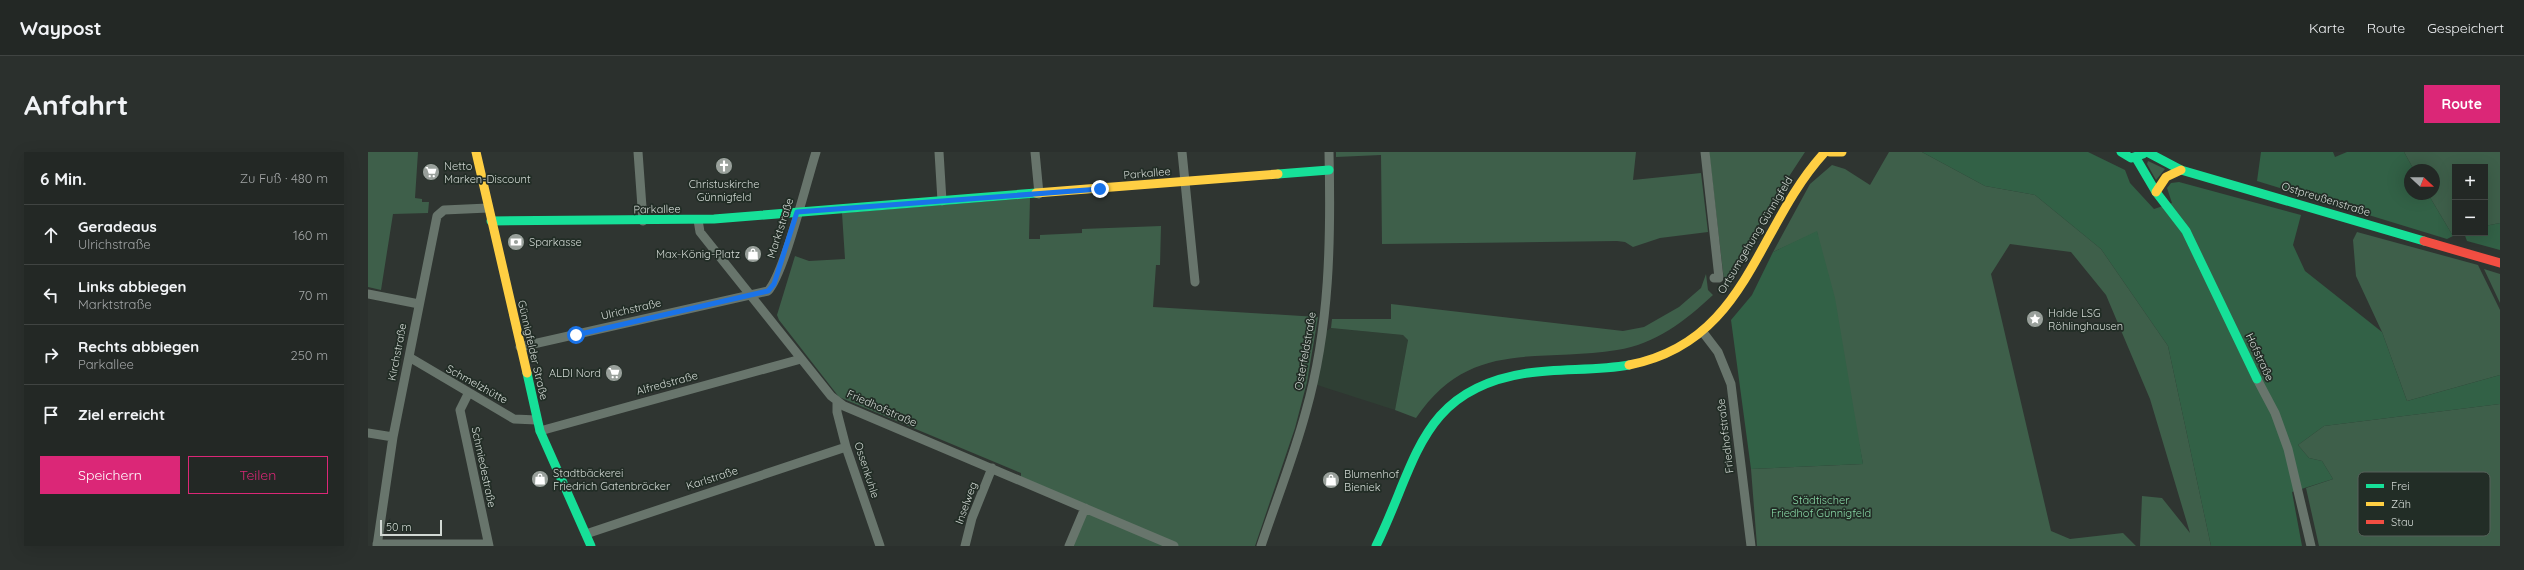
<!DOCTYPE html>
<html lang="de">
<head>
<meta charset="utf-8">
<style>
  body { margin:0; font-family:Quicksand,sans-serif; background:#2b302d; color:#f1f3f6 }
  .controls { position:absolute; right:12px; top:12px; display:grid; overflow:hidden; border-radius:0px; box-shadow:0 4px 16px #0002 }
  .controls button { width:36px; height:36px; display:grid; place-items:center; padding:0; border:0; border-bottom:1px solid #404442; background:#232825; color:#f1f3f6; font:20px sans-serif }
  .compass { position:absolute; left:2036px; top:12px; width:36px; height:36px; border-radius:50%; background:#232825; box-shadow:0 4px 16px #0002; rotate:112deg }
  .scale { position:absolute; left:12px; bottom:10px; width:62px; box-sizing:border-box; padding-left:4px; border:2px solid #d2d9d4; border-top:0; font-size:11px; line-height:14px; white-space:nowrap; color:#d2d9d4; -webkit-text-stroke:3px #222d26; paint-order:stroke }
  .stop { position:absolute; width:12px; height:12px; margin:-9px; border:3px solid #1a73e8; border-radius:50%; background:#fff }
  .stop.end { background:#1a73e8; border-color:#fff; box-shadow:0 1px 4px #0008 }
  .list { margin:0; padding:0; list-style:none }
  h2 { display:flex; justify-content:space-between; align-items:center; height:52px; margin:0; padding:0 16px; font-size:17px }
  h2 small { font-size:13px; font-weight:400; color:#a3a6a7 }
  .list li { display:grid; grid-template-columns:26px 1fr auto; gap:12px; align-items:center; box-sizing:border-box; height:60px; padding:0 16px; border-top:1px solid #404442 }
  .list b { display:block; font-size:15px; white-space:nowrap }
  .list p { margin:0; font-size:13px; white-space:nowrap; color:#a3a6a7 }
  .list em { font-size:13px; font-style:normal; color:#a3a6a7 }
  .actions { display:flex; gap:8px; padding:12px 16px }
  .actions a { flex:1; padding:9px 0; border:1px solid #db2777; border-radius:0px; text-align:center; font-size:14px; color:#db2777 }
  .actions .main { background:#db2777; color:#fff }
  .icon { flex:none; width:22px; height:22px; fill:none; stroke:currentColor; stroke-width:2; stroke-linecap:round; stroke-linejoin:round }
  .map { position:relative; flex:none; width:2132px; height:394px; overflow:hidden; border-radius:0px }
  header { display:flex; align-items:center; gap:24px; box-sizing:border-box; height:56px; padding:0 20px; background:#232825; border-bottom:1px solid #404442 }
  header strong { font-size:19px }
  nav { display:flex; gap:22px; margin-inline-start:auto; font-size:14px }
  .intro { display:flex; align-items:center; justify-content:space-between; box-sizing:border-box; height:96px; padding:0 24px }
  h1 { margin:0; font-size:28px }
  .button { padding:10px 18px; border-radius:0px; background:#db2777; color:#fff; font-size:14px; font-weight:700 }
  main { display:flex; gap:24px; padding:0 24px }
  aside { flex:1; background:#232825; border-radius:0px; box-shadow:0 4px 16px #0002 }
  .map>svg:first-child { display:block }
  .built { fill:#2f3f34 }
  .green { fill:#3e5f4a }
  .forest { fill:#326146 }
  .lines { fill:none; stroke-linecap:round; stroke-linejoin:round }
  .street { stroke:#68756c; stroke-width:9 }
  .fast { stroke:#16e098; stroke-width:9 }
  .slow { stroke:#ffcf43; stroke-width:9 }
  .jam { stroke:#f24e42; stroke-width:9 }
  .route { stroke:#1a73e8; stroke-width:5 }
  .labels { text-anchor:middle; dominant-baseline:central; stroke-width:3.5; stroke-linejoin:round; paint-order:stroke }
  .poi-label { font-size:11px; fill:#d2d9d4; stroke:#222d26; text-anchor:start }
  .street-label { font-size:11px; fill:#d2d9d4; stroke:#222d26 }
  .park-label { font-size:11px; fill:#89d9a7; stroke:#222d26 }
  .key { fill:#222d26; stroke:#57615a; stroke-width:1 }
  .key-label { font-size:11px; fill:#d2d9d4 }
</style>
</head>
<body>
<header>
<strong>Waypost</strong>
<nav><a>Karte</a><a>Route</a><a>Gespeichert</a></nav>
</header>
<div class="intro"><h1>Anfahrt</h1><a class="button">Route</a></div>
<main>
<aside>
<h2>6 Min.<small>Zu Fuß · 480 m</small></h2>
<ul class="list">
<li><svg class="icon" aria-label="ahead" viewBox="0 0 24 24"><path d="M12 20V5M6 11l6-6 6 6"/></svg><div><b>Geradeaus</b><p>Ulrichstraße</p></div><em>160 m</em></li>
<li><svg class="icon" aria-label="left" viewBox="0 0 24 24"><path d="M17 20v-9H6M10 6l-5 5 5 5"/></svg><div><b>Links abbiegen</b><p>Marktstraße</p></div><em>70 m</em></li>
<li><svg class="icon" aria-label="right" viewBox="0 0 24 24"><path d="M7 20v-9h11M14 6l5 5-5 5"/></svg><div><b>Rechts abbiegen</b><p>Parkallee</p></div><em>250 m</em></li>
<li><svg class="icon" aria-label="arrive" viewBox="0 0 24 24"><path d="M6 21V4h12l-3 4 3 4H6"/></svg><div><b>Ziel erreicht</b></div></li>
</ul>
<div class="actions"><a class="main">Speichern</a><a>Teilen</a></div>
</aside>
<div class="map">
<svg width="2132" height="394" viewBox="0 0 2132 394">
  <rect width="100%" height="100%" fill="#2f3531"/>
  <path class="built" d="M963 176 1035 183 1040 188 1027 258 946 232 955 181Z"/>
  <path class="green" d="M0 0H50L47 46 54 47V50H61L60 61 25 62 13 138 0 135Z
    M968 0H1268L1265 28 1333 21 1340 80 1292 86 1265 95 1257 90 1249 89 1014 92 1013 3 968 5Z
    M1341 0H1437L1397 61 1357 137Z
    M1521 0H1554L1617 34 1667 43 1733 97 1800 194 1843 394H1772L1774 344 1794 346 1822 381 1782 247 1738 143 1703 100 1642 92 1623 122 1683 379 1702 387 1755 381 1768 394H1389L1383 317 1495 312 1449 80 1405 100 1442 32 1464 13 1477 17 1502 33Z
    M2036 0H2132V71L2117 74V15H2087V81H2089L2085 84 2060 42H2066V18H2046Z
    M1780 9 1797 17 1788 28 1779 12Z
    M662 46 661 87H672V83L714 81V77L793 74 792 113H788L785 155 950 165 939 230 927 276 887 394H704L721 354 653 325V321L471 245 411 168 409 163 427 104 441 109 477 107 474 61Z
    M1989 80 2110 113 2132 158V223L2039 249 2014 180 1988 124 1985 88Z
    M2116 117 2132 122V151Z
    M1338 122 1340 138 1345 143C1317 169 1288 192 1249 198 1170 211 1102 186 1048 266L1027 258 1040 188 1035 183 963 176 964 167H1023V152L1255 179 1276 175 1311 155 1333 136Z
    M2132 252V394H1951L1938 336 1965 327 1954 309 1941 306 1930 293 1956 274Z"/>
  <path class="forest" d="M1554 0H1720L1757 18 1762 31 1786 57 1804 51 1799 36 1803 31 1811 30 1933 63 1925 93 1937 119 2014 180 2039 249 2132 223V252L1956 274 1930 293 1941 306 1954 309 1965 327 1924 340 1934 394H1843L1800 194 1733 97 1667 43 1617 34Z
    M1893 0H1965L1967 5 1979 0H2036L2046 18H2042V42H2060L2085 84 2079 87 1889 29Z
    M2132 71V98L2099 89 2096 81H2117V74Z
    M1449 79 1467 146 1495 312 1383 317 1363 168 1384 143 1405 100Z"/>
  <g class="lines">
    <path class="street" d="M270 0 275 69
      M571 0 574 49
      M667 0 671 42
      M814 0 827 130
      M1337 0 1351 126H1346
      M330 68 332 80 463 244 476 254 806 394
      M0 142 51 152
      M1334 179 1350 200 1363 232 1383 394
      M152 195 400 139C416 122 439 28 448 0
      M41 205 146 267 169 268
      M1889 227 1907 261 1920 297 1943 394
      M100 242 92 258 121 394
      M469 249V260L478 295 512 394
      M172 279 433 207
      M0 281 25 285
      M218 382 478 295
      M9 392H120
      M9 394 25 285 69 64 76 58 120 56
      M597 394 604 366 624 316
      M701 394 717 356
      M893 394C908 349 926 304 938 259 962 175 963 86 961 0"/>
    <path class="fast" d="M1753 0 1763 6 1775 2
      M1779 0 1813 18 2056 89
      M1768 6 1788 40 1818 79 1889 227
      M910 22 961 18
      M123 69 346 67 668 41
      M159 221 172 279 223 394
      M1008 394C1049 311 1051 237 1160 221 1193 216 1228 219 1261 213"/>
    <path class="slow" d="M108 0 159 221
      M1462 0H1474
      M1788 40 1798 25 1813 18
      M668 41 910 22
      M1261 213C1380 190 1387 76 1457 0"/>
    <path class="jam" d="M2056 89 2132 111"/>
  </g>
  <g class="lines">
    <path class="route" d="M208 183 400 139 406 132 429 60 732 37"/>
  </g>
  <defs>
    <g id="church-disc" transform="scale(0.9)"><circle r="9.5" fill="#99a09b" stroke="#222d26"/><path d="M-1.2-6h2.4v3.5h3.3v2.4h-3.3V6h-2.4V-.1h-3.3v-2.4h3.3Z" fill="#fff"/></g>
    <g id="supermarket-disc" transform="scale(0.9)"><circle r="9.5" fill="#99a09b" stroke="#222d26"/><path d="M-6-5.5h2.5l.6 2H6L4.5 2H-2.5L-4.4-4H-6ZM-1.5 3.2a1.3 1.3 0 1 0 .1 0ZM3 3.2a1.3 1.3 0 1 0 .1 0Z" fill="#fff"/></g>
    <g id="bank-disc" transform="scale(0.9)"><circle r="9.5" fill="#99a09b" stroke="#222d26"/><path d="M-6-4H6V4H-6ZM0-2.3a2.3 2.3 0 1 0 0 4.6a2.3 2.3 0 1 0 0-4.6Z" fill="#fff"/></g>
    <g id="shop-disc" transform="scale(0.9)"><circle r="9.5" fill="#99a09b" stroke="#222d26"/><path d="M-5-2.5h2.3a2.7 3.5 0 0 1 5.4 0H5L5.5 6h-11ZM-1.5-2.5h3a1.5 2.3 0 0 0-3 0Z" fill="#fff"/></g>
    <g id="sight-disc" transform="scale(0.9)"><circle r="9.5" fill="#99a09b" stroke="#222d26"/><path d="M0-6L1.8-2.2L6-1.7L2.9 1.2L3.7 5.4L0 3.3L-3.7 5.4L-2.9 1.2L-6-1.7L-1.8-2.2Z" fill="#fff"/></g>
  </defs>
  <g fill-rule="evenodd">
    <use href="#church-disc" x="356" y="14"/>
    <use href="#supermarket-disc" x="63" y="20"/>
    <use href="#bank-disc" x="148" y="90"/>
    <use href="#shop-disc" x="385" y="102"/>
    <use href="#sight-disc" x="1667" y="167"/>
    <use href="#supermarket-disc" x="246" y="221"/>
    <use href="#shop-disc" x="172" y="327"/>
    <use href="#shop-disc" x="963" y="328"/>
  </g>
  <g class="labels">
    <g class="poi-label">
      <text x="76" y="14">Netto<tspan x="76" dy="13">Marken-Discount</tspan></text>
      <text x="356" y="32" text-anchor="middle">Christuskirche<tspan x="356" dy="13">Günnigfeld</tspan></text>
      <text x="161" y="90">Sparkasse</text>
      <text x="372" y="102" text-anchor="end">Max-König-Platz</text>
      <text x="1680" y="161">Halde LSG<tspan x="1680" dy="13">Röhlinghausen</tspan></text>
      <text x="233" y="221" text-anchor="end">ALDI Nord</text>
      <text x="185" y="321">Stadtbäckerei<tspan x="185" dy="13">Friedrich Gatenbröcker</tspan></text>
      <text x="976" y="322">Blumenhof<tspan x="976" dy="13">Bieniek</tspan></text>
    </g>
    <g class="street-label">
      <text transform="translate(779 21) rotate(-5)">Parkallee</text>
      <text transform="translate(1958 47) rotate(17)">Ostpreußenstraße</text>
      <text transform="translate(289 57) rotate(-1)">Parkallee</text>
      <text transform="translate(412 76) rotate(-72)">Marktstraße</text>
      <text transform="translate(1387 83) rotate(-59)">Ortsumgehung Günnigfeld</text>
      <text transform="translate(263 157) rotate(-13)">Ulrichstraße</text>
      <text transform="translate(165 198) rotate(77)">Günnigfelder Straße</text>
      <text transform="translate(937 199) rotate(-80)">Osterfeldstraße</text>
      <text transform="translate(29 200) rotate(-79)">Kirchstraße</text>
      <text transform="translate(1892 205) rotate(65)">Hofstraße</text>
      <text transform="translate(299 231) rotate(-15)">Alfredstraße</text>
      <text transform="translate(109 232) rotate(29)">Schmelzhütte</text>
      <text transform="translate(514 256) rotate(24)">Friedhofstraße</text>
      <text transform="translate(1357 284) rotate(-97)">Friedhofstraße</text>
      <text transform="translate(116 315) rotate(78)">Schmiedestraße</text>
      <text transform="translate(499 318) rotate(72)">Ossenkuhle</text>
      <text transform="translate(344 326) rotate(-18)">Karlstraße</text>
      <text transform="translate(598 351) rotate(-70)">Inselweg</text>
    </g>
    <g class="park-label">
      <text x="1453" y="348">Städtischer<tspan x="1453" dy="13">Friedhof Günnigfeld</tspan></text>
    </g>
  </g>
  <rect x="1990" y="320" width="132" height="64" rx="6" class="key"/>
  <rect x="1998" y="332" width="18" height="4" fill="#16e098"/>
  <rect x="1998" y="350" width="18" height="4" fill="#ffcf43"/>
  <rect x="1998" y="368" width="18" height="4" fill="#f24e42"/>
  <g class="key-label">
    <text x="2023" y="338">Frei</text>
    <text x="2023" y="356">Zäh</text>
    <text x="2023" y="374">Stau</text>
  </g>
</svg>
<div class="controls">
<button>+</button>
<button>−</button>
</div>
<svg class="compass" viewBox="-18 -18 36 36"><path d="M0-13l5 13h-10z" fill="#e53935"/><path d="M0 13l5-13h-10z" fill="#a3a6a7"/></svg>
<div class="scale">50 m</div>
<div class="stop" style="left:208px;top:183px"></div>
<div class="stop end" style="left:732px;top:37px"></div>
</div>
</main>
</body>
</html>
